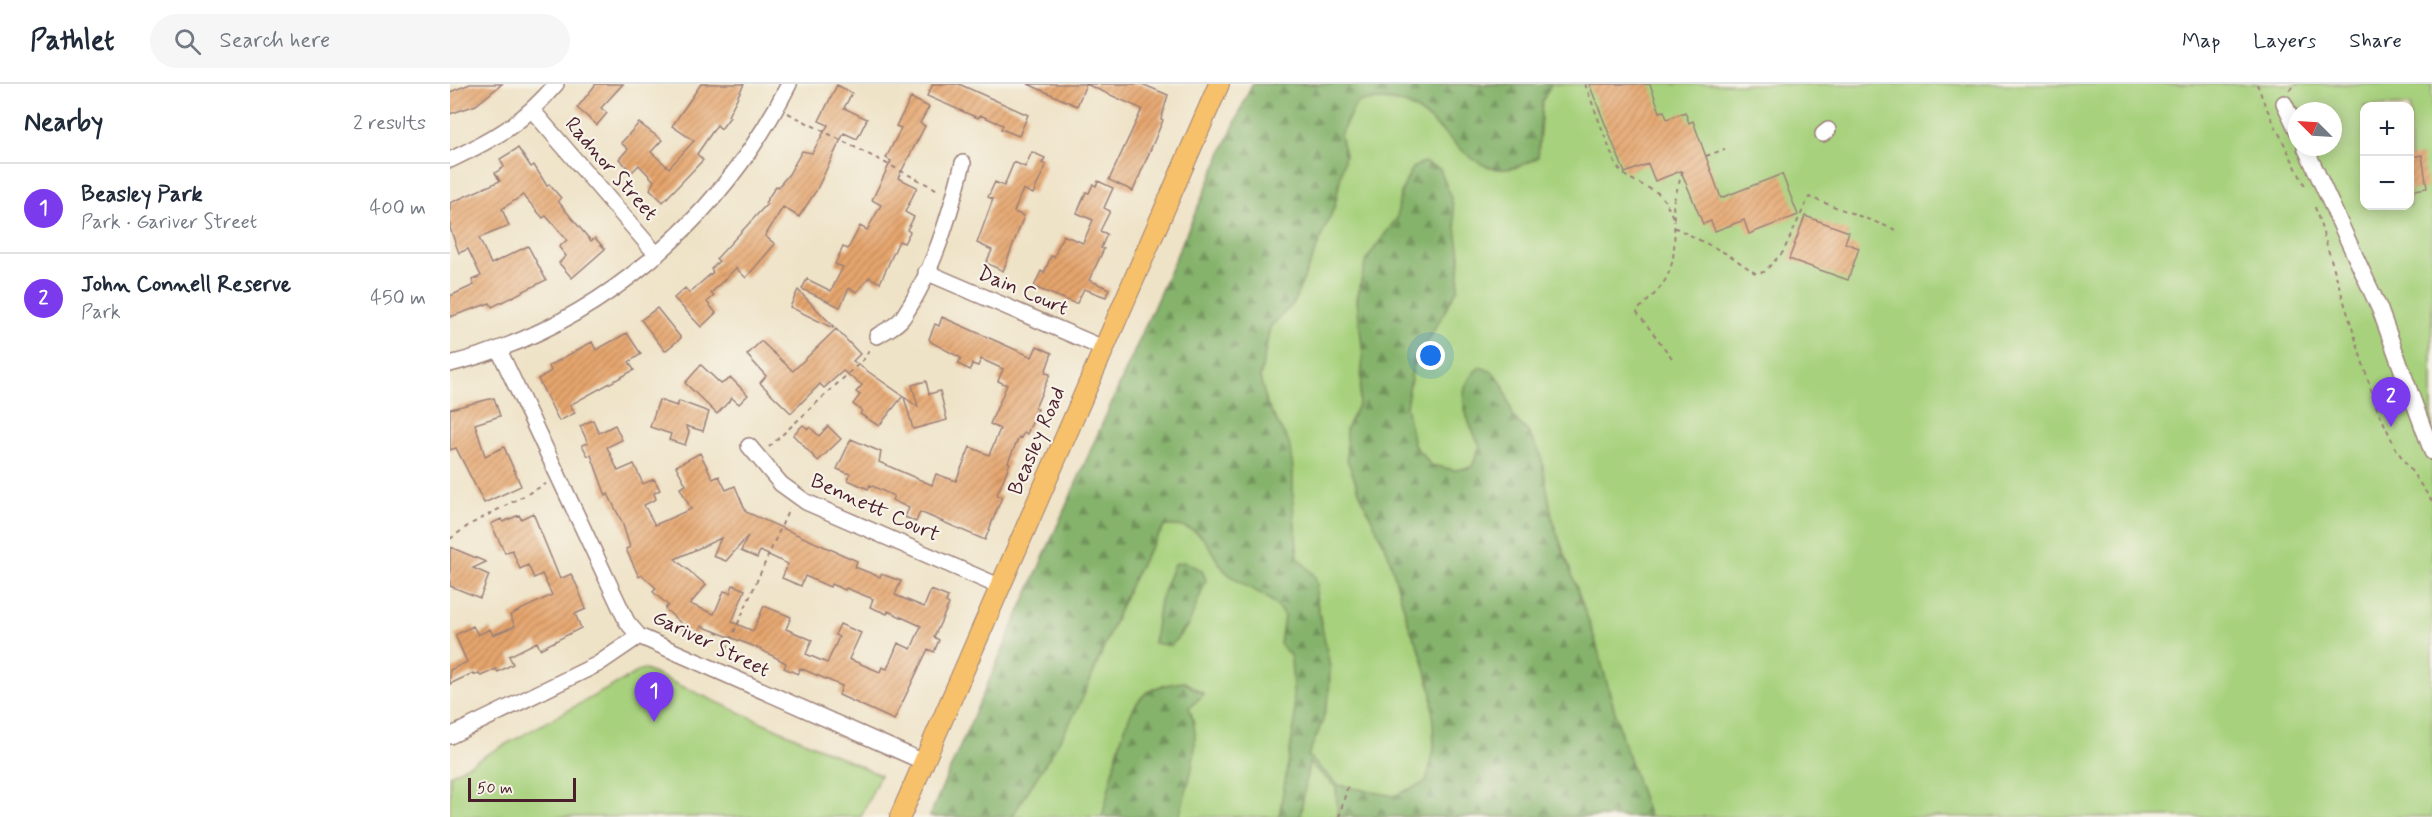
<!DOCTYPE html>
<html lang="en">
<head>
<meta charset="utf-8">
<style>
  body { margin:0; font-family:Mynerve,sans-serif; background:#f6f6f7; color:#1f2937 }
  .controls { position:absolute; right:18px; top:18px; display:grid; overflow:hidden; border-radius:12px; box-shadow:0 3px 15px #0003 }
  .controls button { width:54px; height:54px; display:grid; place-items:center; padding:0; border:0; border-bottom:2px solid #e0e1e3; background:#fff; color:#1f2937; font:30px sans-serif }
  .compass { position:absolute; left:1838px; top:18px; width:54px; height:54px; border-radius:50%; background:#fff; box-shadow:0 3px 15px #0003; rotate:294deg }
  .scale { position:absolute; left:18px; bottom:15px; width:108px; box-sizing:border-box; padding-left:6px; border:3px solid #4a1f2b; border-top:0; font-size:16px; line-height:21px; white-space:nowrap; color:#4a1f2b; -webkit-text-stroke:4px #f7f3e8; paint-order:stroke }
  .you { position:absolute; left:981px; top:272px; width:21px; height:21px; margin:-15px; border:4px solid #fff; border-radius:50%; background:#1a73e8; box-shadow:0 0 0 9px #1a73e833 }
  .badge { display:grid; place-items:center; width:39px; height:39px; border-radius:50%; background:#7c3aed; color:#fff; font-size:20px; font-weight:700 }
  .pin { position:absolute; translate:-50% -50px; filter:drop-shadow(0 2px 3px #0008) }
  .pin::after { content:''; position:absolute; top:32px; width:21px; height:18px; background:inherit; clip-path:polygon(0 0,100% 0,50% 100%) }
  .list { margin:0; padding:0; list-style:none }
  h2 { display:flex; justify-content:space-between; align-items:center; height:78px; margin:0; padding:0 24px; font-size:26px }
  h2 small { font-size:20px; font-weight:400; color:#747a83 }
  .list li { display:grid; grid-template-columns:39px 1fr auto; gap:18px; align-items:center; box-sizing:border-box; height:90px; padding:0 24px; border-top:2px solid #e0e1e3 }
  .list b { display:block; font-size:22px; white-space:nowrap }
  .list p { margin:0; font-size:20px; white-space:nowrap; color:#747a83 }
  .list em { font-size:20px; font-style:normal; color:#747a83 }
  .icon { flex:none; width:33px; height:33px; fill:none; stroke:currentColor; stroke-width:2; stroke-linecap:round; stroke-linejoin:round }
  .map { position:relative; flex:none; width:1982px; height:733px; overflow:hidden }
  header { display:flex; align-items:center; gap:36px; box-sizing:border-box; height:84px; padding:0 30px; background:#fff; border-bottom:2px solid #e0e1e3 }
  header strong { font-size:28px }
  nav { display:flex; gap:33px; margin-inline-start:auto; font-size:21px }
  .search { width:420px; height:54px; background:#f6f6f7; display:flex; align-items:center; gap:15px; box-sizing:border-box; padding:0 21px; border-radius:33px; color:#747a83; font-size:22px }
  main { display:flex }
  aside { flex:1; background:#fff }
  .map>svg:first-child { display:block }
  .green { fill:#a7d17d; stroke:#787854; stroke-width:1.5; fill-rule:evenodd }
  .forest { fill:url(#forest-firs); stroke:#68694c; stroke-width:1.5 }
  .building { fill:url(#building-hatch); fill-rule:evenodd }
  .lines { fill:none; stroke-linecap:round; stroke-linejoin:round }
  .minor-casing { stroke:#9c8179; stroke-width:18 }
  .major-casing { stroke:#9c8179; stroke-width:22 }
  .path { stroke:#9c8179; stroke-width:2; stroke-dasharray:4.5 4.5; stroke-linecap:butt }
  .minor { stroke:#fff; stroke-width:15 }
  .major { stroke:#f7c06b; stroke-width:20 }
  .labels { text-anchor:middle; dominant-baseline:central; stroke-width:4.5; stroke-linejoin:round; paint-order:stroke }
  .street-label { font-size:21px; fill:#4a1f2b; stroke:#f7f3e8 }
</style>
</head>
<body>
<header>
<strong>Pathlet</strong>
<div class="search"><svg class="icon" aria-label="search" viewBox="0 0 24 24"><circle cx="10" cy="10" r="6"/><path d="M15 15l6 6"/></svg>Search here</div>
<nav><a>Map</a><a>Layers</a><a>Share</a></nav>
</header>
<main>
<aside>
<h2>Nearby<small>2 results</small></h2>
<ul class="list">
<li><span class="badge">1</span><div><b>Beasley Park</b><p>Park · Gariver Street</p></div><em>400 m</em></li>
<li><span class="badge">2</span><div><b>John Connell Reserve</b><p>Park</p></div><em>450 m</em></li>
</ul>
</aside>
<div class="map">
<svg width="1982" height="733" viewBox="0 0 1982 733">
  <defs>
    <pattern id="forest-firs" width="22" height="20" patternUnits="userSpaceOnUse" patternTransform="scale(1.5)"><rect width="22" height="20" fill="#85b36c"/><path d="M5 1l3.5 6h-7zM16 11l3.5 6h-7z" fill="#6f9159"/></pattern>
    <pattern id="building-hatch" width="6" height="6" patternUnits="userSpaceOnUse" patternTransform="scale(1.5)"><rect width="6" height="6" fill="#e6a56d"/><path d="M-1 1l2-2M0 6l6-6M5 7l2-2" fill="none" stroke="#bc865a"/></pattern>
  </defs>
  <rect width="100%" height="100%" fill="#f7f3e8"/>
  <filter id="ink" filterUnits="userSpaceOnUse"><feTurbulence type="fractalNoise" baseFrequency=".0167" numOctaves="2"/><feDisplacementMap in="SourceGraphic" scale="12" xChannelSelector="R" yChannelSelector="G"/><feConvolveMatrix kernelMatrix="1 2 1 2 8 2 1 2 1" color-interpolation-filters="sRGB"/></filter>
  <filter id="wash" filterUnits="userSpaceOnUse"><feTurbulence type="fractalNoise" baseFrequency=".008" numOctaves="4" result="noise"/><feDisplacementMap in="SourceGraphic" scale="24" xChannelSelector="R" yChannelSelector="G"/><feGaussianBlur stdDeviation="1.35" result="paint"/><feColorMatrix in="noise" values="0 0 0 0 0 0 0 0 0 0 0 0 0 0 0 0 0 1.4 0 .05"/><feComposite in="paint" operator="in"/></filter>
  <g filter="url(#wash)">
    <rect width="100%" height="100%" fill="#efe3c7"/>
    <path class="green" d="M804 0H1982V733H481ZM1914 22H1960V122H1914ZM1847 27H1883V63H1847Z
      M193 585 430 691 411 733H0V691Z"/>
    <path class="forest" d="M802 0H1101L1092 18 1088 73C1027 112 1007 48 961 23 944 14 925 15 907 18L890 51 895 71 885 121 843 220 820 243 810 294 817 320 839 359 843 385V419L848 474 864 491 867 499 866 513 880 583 879 611 872 639 858 672 888 701 944 712 976 698 984 665 982 609 971 570 959 542 938 469 912 415 897 375 896 345 909 319 913 272 907 215 916 176 947 134 950 111 962 84 974 78 990 85 1002 117 1005 137 1010 171 1008 204 963 283 956 322 964 361 981 381 1005 386 1022 383 1030 362C1016 335 1002 305 1030 283L1043 288 1053 301 1064 334 1078 348 1091 371 1103 438 1144 552 1173 657 1199 733H888L886 703 859 679 850 733H829L845 637 841 573 830 560 834 532C818 506 796 507 776 488 764 476 760 457 746 448 735 442 726 441 715 442 676 494 659 557 632 615 613 656 585 694 562 733H479Z
      M735 478 752 486 756 496 739 540 721 562 704 559 710 516 724 480Z
      M734 598 754 610 739 624C754 658 738 699 729 733H652C661 701 670 637 691 614 701 602 719 600 734 598Z"/>
    <g id="blocks">
      <path class="building" d="M20 0H52L26 21 0 30V8Z
        M146 0H173L151 24 157 29 147 41 127 24Z
        M251 0H294L278 32 280 33 271 45 267 41 247 70 253 76 213 118 200 105 204 97 189 81 182 88 169 75 178 65 171 59 189 39 212 56 201 68 219 84 244 57 222 42Z
        M483 0H509L578 31 569 52 551 45 553 41 530 31 528 34 477 12Z
        M578 0H692L718 11 711 35 713 36 683 107 659 96 692 25 636 0 627 22Z
        M1139 0H1200L1210 28 1214 27 1217 35 1235 28 1239 39 1243 37 1271 114 1332 90 1348 131 1299 150 1294 136 1265 147 1261 137 1253 140 1231 87 1205 97 1198 80 1175 89Z
        M387 1 402 9 394 24 417 35 407 55 394 49 366 107 349 133 333 123 315 152 325 160 296 194 286 184 261 209 264 212 257 218 266 229 251 243 224 214 235 204 239 209 263 188 261 185 269 177 266 175 317 120 315 119 326 102 328 103 339 90 352 67 362 69 378 41 369 37Z
        M461 14 479 23 470 39 475 42 448 94 467 103 455 128 464 133 457 146 460 148 454 159 449 157 430 199 419 193 407 208 399 204 390 223 352 205 357 195 381 207 393 183 385 180 393 163 398 165 410 142 417 146 431 121 422 116 441 77 436 74 451 44 446 42Z
        M68 64 81 83 84 81 97 102 99 100 111 114 108 117 120 132 141 157 145 154 155 165 122 194 109 179 116 172 109 163 117 156 96 132 93 134 73 111 52 125 59 142 29 154 41 180 78 162 96 196 42 223 40 219 0 233V212L24 201 22 196 31 192 18 165 9 169 0 144V119L50 97 45 89 54 83 50 75Z
        M582 68 595 74 592 79 596 81 583 110 573 105 564 128 574 132 553 187 536 179 542 166 527 159 543 115 538 113 545 98 554 102 564 78 575 83Z
        M1972 71 1977 104 1959 107V73Z
        M648 97 663 104 654 124 660 127 650 147 657 150 651 164 654 165 639 196 659 205 656 213 634 205 627 219H624L584 203 591 187 594 189 601 172 604 173 613 151 633 159 643 136 627 129 636 108 639 109 643 100 646 102Z
        M1355 132 1399 148 1395 159 1409 164 1398 196 1339 175Z
        M348 206 384 243 383 244 340 223Z
        M207 224 231 254 215 267 191 236Z
        M492 233 582 273 587 262 602 269 595 289 600 290 585 324 588 325 577 350 574 348 571 354 569 353 558 378 560 379 547 411 552 413 535 456 470 428 466 438 455 433 459 424 442 416 444 412 420 401 418 405 398 396 400 390 387 385 401 355 431 368 429 378 482 401 486 390 506 397 520 363 539 371 550 345 540 340 557 301 548 297 553 285 531 275 528 282 522 280 520 286 508 280 511 274 481 258 479 255 485 240 489 242Z
        M386 245 410 270 403 277 453 312 429 342 410 330 412 327 403 320 410 311 406 308 412 301 393 287 374 304 370 300 341 329 310 299 316 292 297 271 311 257 343 287Z
        M177 249 191 270 179 278 184 286 120 321 125 329 109 337 88 295 101 287 99 282 129 265 142 258 146 266Z
        M251 281 271 300 281 294 298 311 289 320 282 314 267 330 235 299Z
        M476 297 479 310 490 307 497 336 463 345 454 313 468 323 462 301Z
        M44 314 50 332 25 340 35 372 54 363 71 402 34 419 6 364 0 366V325Z
        M209 316 227 322 229 317 259 328 253 347 236 342 239 348 235 361 219 356 221 350 200 343Z
        M143 336 149 349 165 341 172 356 157 363 168 387 184 380 193 400 204 395 210 406 204 409 206 415 194 421 205 441 241 425 230 404 236 401 226 382 250 369 263 395 269 392 276 406 285 402 296 428 407 477 405 483 430 493 431 490 451 497 445 511 474 523 481 506 498 513 496 518 499 520 484 553 489 556 484 568 478 565 444 636 389 611 392 602 350 584 348 590 334 584 336 579 308 564 251 542 247 551 232 545 233 541 215 525 218 521 203 508 206 504 192 491 189 493 176 465 180 463 172 438 158 410 156 412 141 371 138 372 132 361 138 359 130 342ZM298 452 291 467 307 474 310 467 338 480 332 494 351 502 355 492 380 503 381 500 395 506 396 504 423 515 420 523 437 530 438 527 471 542 461 565 448 559 437 585 432 583 430 588 399 575 411 549 390 540 385 551 389 553 377 579 356 570 362 556 336 545 341 533 314 522 303 547 282 538 295 506 283 501 280 509 274 507 264 530 240 520 256 501 225 475 271 454 263 472 276 477Z
        M353 341 358 345 360 343 369 352 378 342 391 355 368 377 343 351Z
        M83 429 110 495 121 490 127 502 136 525 125 530 131 544 90 565 87 558 59 572 63 580 48 588 46 585 31 592 29 589 24 591 23 589 0 600V586L17 578 5 551 23 542 28 551 40 545 43 551 65 542 60 531 102 511 92 490 84 494 78 481 70 485 62 466 55 469 41 440 51 435 53 438 69 431 71 435Z
        M0 463 36 478 23 484 39 491 30 514 0 502Z"/>
    </g>
  </g>
  <g filter="url(#ink)">
    <use href="#blocks" fill-opacity="0" stroke="#9c8179" stroke-width="1.5"/>
    <g class="lines">
      <g class="minor-casing">
        <path id="minor" d="M1834 19 1847 46
          M83 27 207 171
          M1373 50 1378 46
          M1855 63 1930 226 1982 368
          M0 76C46 54 73 39 106 0
          M476 188 653 264
          M427 252C435 247 448 241 453 233 483 189 500 130 513 79
          M49 266 177 538 189 552 474 678
          M0 280C148 243 271 135 339 0
          M299 362 331 400 356 418 551 503
          M0 652 148 580 189 552"/>
      </g>
      <g class="major-casing">
        <path id="major" d="M450 733 769 0"/>
      </g>
      <path class="path" d="M1135 0 1166 82 1177 93 1208 109 1216 118 1224 136 1223 119 1233 86
        M1807 0 1815 21 1855 102
        M1839 6 1846 0
        M338 29 490 107
        M1256 72 1275 65
        M1865 123 1926 322 1946 365 1982 417
        M1224 143 1279 171 1305 189 1314 188 1333 168 1359 113 1449 147
        M1222 274 1186 227C1222 198 1226 181 1224 136
        M319 363 414 275 420 265
        M0 455 19 441 96 400
        M273 573 339 425
        M889 733 898 701"/>
      <use href="#minor" class="minor"/>
      <use href="#major" class="major"/>
    </g>
  </g>
  <g class="labels">
    <g class="street-label">
      <text transform="translate(161 85) rotate(49)">Radnor Street</text>
      <text transform="translate(573 207) rotate(23)">Dain Court</text>
      <text transform="translate(587 357) rotate(-67)">Beasley Road</text>
      <text transform="translate(425 424) rotate(24)">Bennett Court</text>
      <text transform="translate(261 560) rotate(26)">Gariver Street</text>
    </g>
  </g>
</svg>
<div class="controls">
<button>+</button>
<button>−</button>
</div>
<svg class="compass" viewBox="-18 -18 36 36"><path d="M0-13l5 13h-10z" fill="#e53935"/><path d="M0 13l5-13h-10z" fill="#747a83"/></svg>
<div class="scale">50 m</div>
<div class="you"></div>
<div class="pin badge" style="left:204px;top:638px">1</div>
<div class="pin badge" style="left:1941px;top:343px">2</div>
</div>
</main>
</body>
</html>
